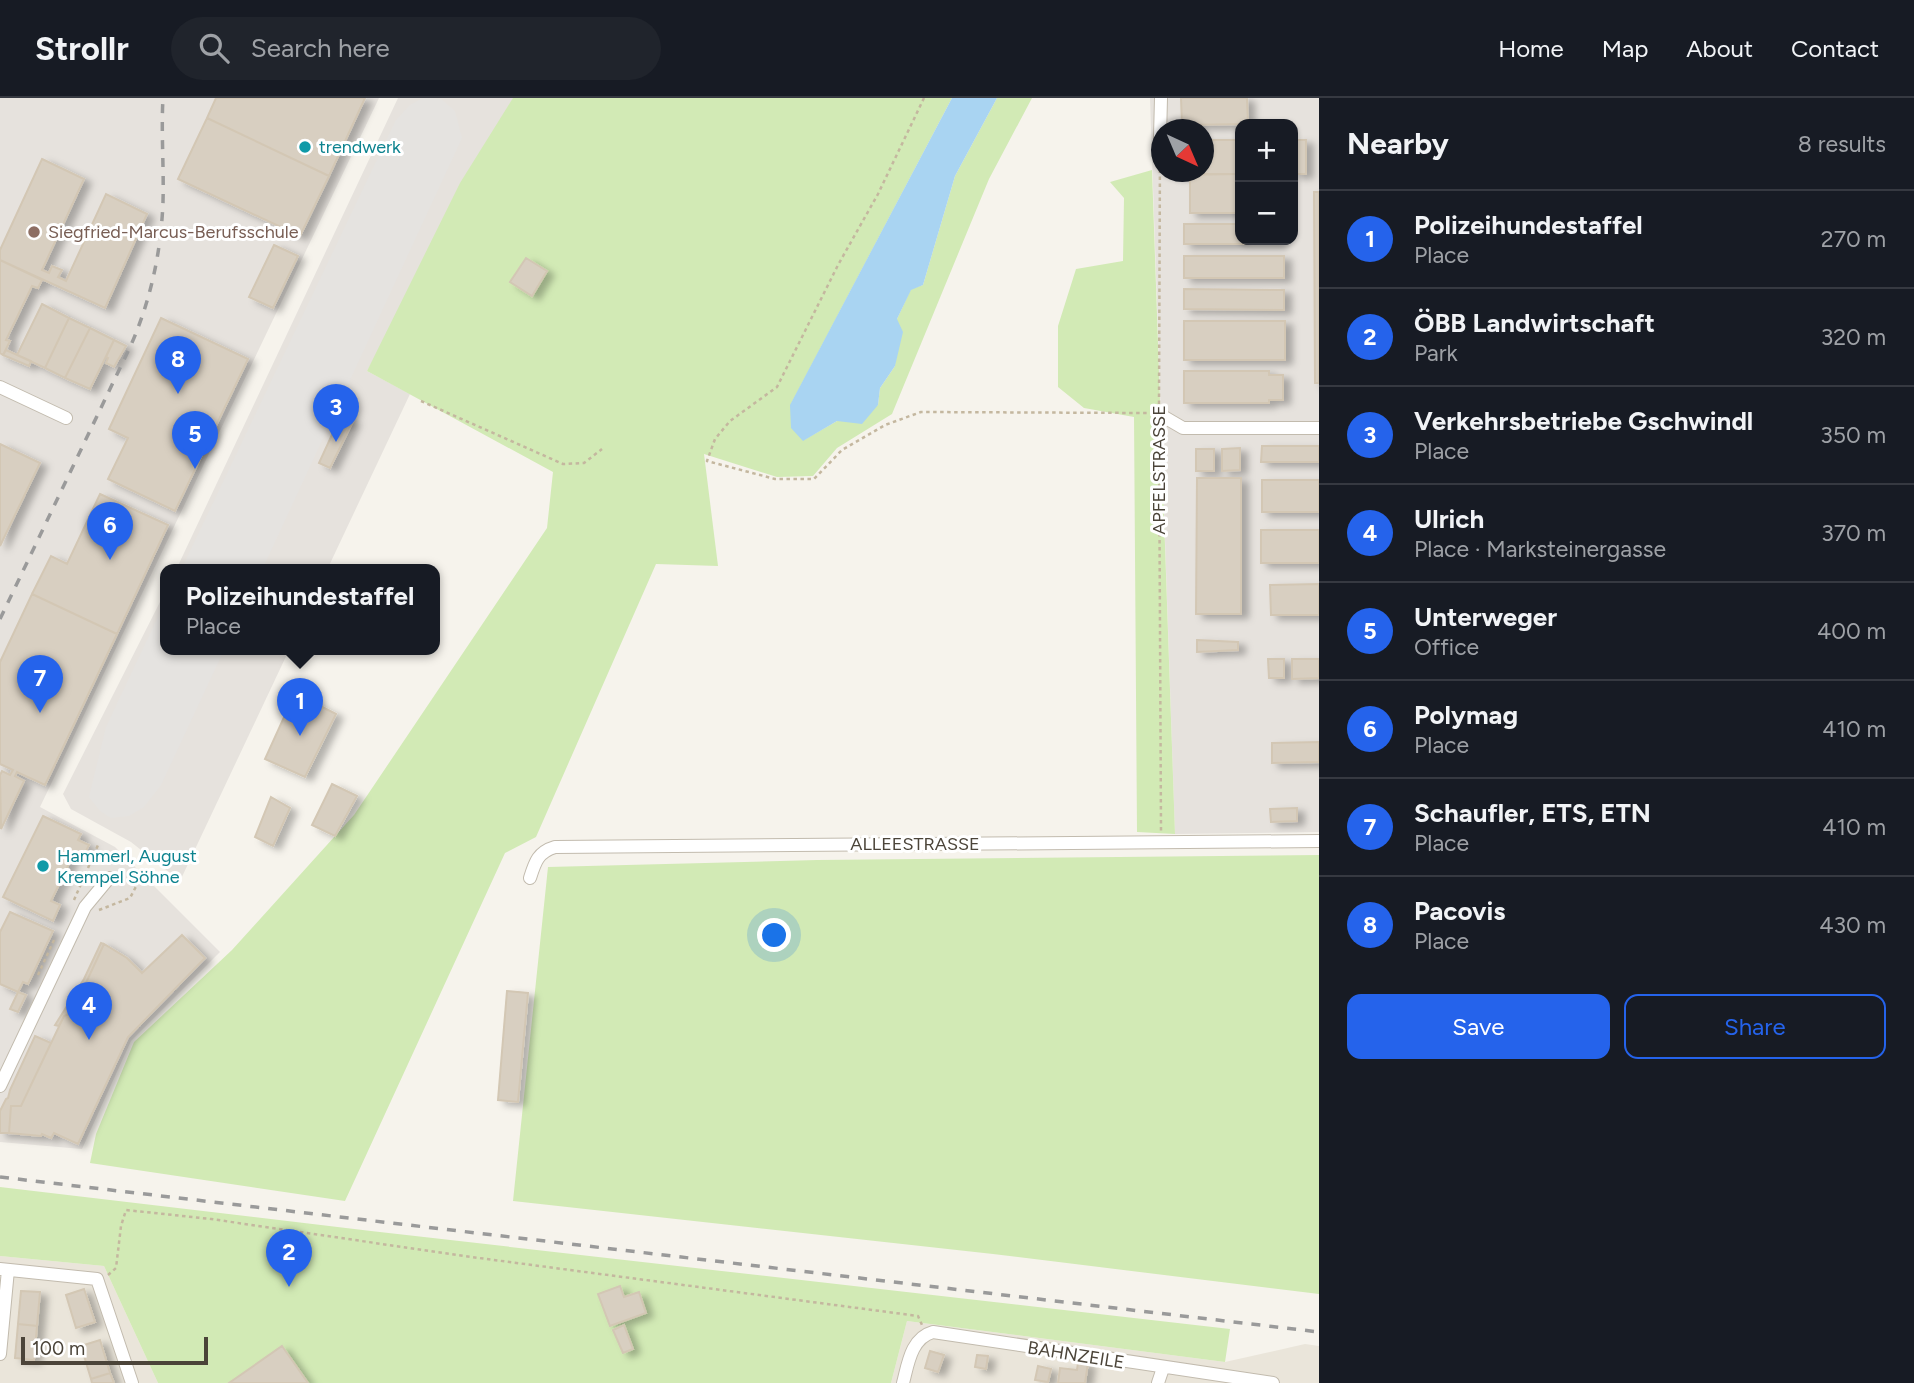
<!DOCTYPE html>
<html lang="en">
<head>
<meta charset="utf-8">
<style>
  body { margin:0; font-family:Figtree,sans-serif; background:#20242c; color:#f1f3f6 }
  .controls { position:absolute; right:21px; top:21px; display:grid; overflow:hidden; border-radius:14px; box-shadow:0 2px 5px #0004 }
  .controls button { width:63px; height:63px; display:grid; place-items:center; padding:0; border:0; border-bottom:2px solid #363941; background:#171b24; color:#f1f3f6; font:35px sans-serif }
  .compass { position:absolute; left:1151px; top:21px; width:63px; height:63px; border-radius:50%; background:#171b24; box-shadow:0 2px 5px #0004; rotate:136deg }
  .scale { position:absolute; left:21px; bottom:18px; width:187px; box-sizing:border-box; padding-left:7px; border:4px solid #4b4439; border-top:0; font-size:19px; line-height:24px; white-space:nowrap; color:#4b4439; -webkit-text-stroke:5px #fff; paint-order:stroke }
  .you { position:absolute; left:775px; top:838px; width:24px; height:24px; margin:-18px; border:5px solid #fff; border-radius:50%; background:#1a73e8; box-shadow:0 0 0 10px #1a73e833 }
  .badge { display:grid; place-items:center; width:46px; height:46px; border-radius:50%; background:#2563eb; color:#fff; font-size:23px; font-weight:700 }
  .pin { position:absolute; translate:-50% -58px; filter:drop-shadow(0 2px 4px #0008) }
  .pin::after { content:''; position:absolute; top:37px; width:24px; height:21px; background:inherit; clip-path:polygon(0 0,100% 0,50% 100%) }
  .popup { position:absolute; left:160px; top:466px; width:280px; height:91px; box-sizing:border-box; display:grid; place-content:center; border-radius:14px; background:#171b24; filter:drop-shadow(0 2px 5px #0005); font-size:23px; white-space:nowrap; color:#9ea1a6 }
  .popup b { font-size:26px; color:#f1f3f6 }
  .popup::after { content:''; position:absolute; left:50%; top:100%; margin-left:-14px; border:14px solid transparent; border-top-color:#171b24 }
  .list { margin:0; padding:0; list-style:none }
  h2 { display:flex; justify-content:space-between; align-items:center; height:91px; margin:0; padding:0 28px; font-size:30px }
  h2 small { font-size:23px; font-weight:400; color:#9ea1a6 }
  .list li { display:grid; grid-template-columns:46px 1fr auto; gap:21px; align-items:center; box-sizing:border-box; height:98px; padding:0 28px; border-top:2px solid #363941 }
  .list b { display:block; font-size:26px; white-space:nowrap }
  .list p { margin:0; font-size:23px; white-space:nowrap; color:#9ea1a6 }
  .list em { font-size:23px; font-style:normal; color:#9ea1a6 }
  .actions { display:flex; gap:14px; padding:21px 28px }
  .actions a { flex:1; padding:16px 0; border:2px solid #2563eb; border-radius:14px; text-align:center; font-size:24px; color:#2563eb }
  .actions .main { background:#2563eb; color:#fff }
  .icon { flex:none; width:38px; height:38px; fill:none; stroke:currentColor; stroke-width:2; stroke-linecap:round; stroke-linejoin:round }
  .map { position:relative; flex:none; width:1319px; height:1285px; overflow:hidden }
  header { display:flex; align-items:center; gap:42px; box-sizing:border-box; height:98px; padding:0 35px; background:#171b24; border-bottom:2px solid #363941 }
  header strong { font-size:33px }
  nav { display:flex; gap:38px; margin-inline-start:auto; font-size:24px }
  .search { width:490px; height:63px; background:#20242c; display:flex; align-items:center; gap:18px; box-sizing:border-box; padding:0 24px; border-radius:38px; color:#9ea1a6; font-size:26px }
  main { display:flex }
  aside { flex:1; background:#171b24 }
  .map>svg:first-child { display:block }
  .residential { fill:#eae5da }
  .industrial { fill:#e6e2dd; fill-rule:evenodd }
  .green { fill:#d2eab5 }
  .parking { fill:#e5e3e0 }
  .water { fill:#a9d4f2 }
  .building { fill:#d8cfc1; stroke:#d3c7b4; stroke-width:2; filter:url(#shadow) }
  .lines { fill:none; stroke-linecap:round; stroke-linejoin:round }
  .street-casing { stroke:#c2bbae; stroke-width:14 }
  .path { stroke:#c4b79f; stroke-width:2.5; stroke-dasharray:3.5 3.5; stroke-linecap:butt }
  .street { stroke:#fff; stroke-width:12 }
  .rail { stroke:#9a9a9a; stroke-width:3.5; stroke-dasharray:9 9; stroke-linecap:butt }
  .culture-dot { fill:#0f9aa8; stroke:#fff; stroke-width:2.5 }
  .education-dot { fill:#8d6e63; stroke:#fff; stroke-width:2.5 }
  .labels { text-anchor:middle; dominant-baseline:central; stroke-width:6; stroke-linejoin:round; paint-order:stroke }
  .culture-label { font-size:18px; fill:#0d838f; stroke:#fff; text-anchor:start }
  .education-label { font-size:18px; fill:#785e54; stroke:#fff; text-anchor:start }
  .street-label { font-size:18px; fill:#4b4439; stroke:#fff }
</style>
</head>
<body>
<header>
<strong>Strollr</strong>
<div class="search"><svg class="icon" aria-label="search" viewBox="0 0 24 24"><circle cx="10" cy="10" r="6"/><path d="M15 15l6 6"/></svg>Search here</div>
<nav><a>Home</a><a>Map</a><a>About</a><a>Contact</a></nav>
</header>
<main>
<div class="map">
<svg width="1319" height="1285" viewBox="0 0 1319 1285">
  <defs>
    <filter id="shadow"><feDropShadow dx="7" dy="4" stdDeviation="3.5" flood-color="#0004"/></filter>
  </defs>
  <rect width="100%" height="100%" fill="#f6f3ec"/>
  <path class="residential" d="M0 1158 104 1168 158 1285H0Z
    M907 1223 1225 1264 1305 1246 1319 1248V1285H891Z"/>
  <path class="industrial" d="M0 0H379L40 709 115 749 220 854 131 943 82 1051 0 1044Z
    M398 0H522L367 273 410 296 327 472H176Z
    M1150 0H1319V734L1175 736ZM1240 26H1293V142H1240ZM1162 32H1204V74H1162Z
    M165 494V552H289L180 783 131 744 71 711 63 696Z"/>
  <path class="green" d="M513 0H952L791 306 804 342 837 323 878 307 880 290 895 268 897 221 911 191 923 187 955 78 997 0H1032L989 81 892 316 837 350 813 378 777 379 704 356 718 468 656 466 536 739 505 755 345 1103 90 1065 96 1036 134 944 232 852 354 717 547 430 553 374 367 273 460 85Z
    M1152 72 1175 736 1137 734 1134 319 1084 310 1058 289V228L1076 171 1123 163 1124 100 1110 84Z
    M1319 757V1196L993 1156 513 1103 548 769 817 762Z
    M0 1089 371 1133 1230 1231 1225 1264 907 1223 891 1285H158L104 1168 0 1158Z"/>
  <path class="parking" d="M423 0 441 1 455 13 462 40 262 472H181L396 22 410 7Z
    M165 504V552H224L161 687 144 709 129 718 111 720 100 713 89 699 106 629Z"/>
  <path class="water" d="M952 0H997L955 78 923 187 911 192 897 221 903 234 895 268 880 290 878 307 862 326 837 323 803 343 791 330 790 307Z"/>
  <path class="building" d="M216 0H365L329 78 207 20Z
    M1181 0H1247L1248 26 1182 27Z
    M207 20 329 78 300 138 178 81Z
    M1204 42H1240V76L1175 77V74H1204Z
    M1293 42H1306V76H1293Z
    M42 61 84 81 42 172 49 175 52 168 62 172 58 179 66 183 106 96 147 116 105 210 0 162V152Z
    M1190 76H1240V115H1190Z
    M1314 94H1319V285H1315Z
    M1184 126H1240V142H1279V146H1184Z
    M274 147 298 158 273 210 249 199Z
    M1184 158H1284V180H1184Z
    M526 160 547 173 532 198 510 184Z
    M0 162 42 182 38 190 32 188 6 242 10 243 3 257 0 255Z
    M1184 191 1284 192V212L1184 211Z
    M42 206 69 220 45 270 17 257Z
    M69 220 90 230 65 280 45 270Z
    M161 220 248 261 175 413 108 381 128 340 109 331Z
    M1184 223H1285V262H1184Z
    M90 230 114 242 90 291 65 280Z
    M114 242 126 248 114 269 106 265 108 260 106 259Z
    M6 252 31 263 29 268 3 257Z
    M1184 273H1269V277H1283V302H1269V305H1184Z
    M341 317 353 323 330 370 319 365Z
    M0 346 40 365 0 448Z
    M1262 348H1319V364H1261Z
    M1240 350V372L1222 373V351Z
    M1196 351H1214V373H1196Z
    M1197 380H1241V516H1196Z
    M1262 382H1319V414H1262Z
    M100 396 168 427 117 536 32 496 51 458 67 466Z
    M1261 432H1319V465H1261Z
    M1319 486V517H1271L1270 487Z
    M32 496 117 536 45 687 17 674 15 678 24 683 1 731 0 677 2 673 10 677 13 672 0 666V564Z
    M1197 542 1238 544V552L1197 554Z
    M1268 561H1284V580H1269Z
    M1292 561H1319V580L1292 581Z
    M295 595 336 616 305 679 265 661Z
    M1319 644V664L1272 665V645Z
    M332 686 357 698 335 738 312 727Z
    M271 699 290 710 273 748 255 739Z
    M1297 710V723L1271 724 1270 711Z
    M43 718 81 736 78 742 89 747 83 759 74 755 51 803 60 807 53 823 3 799Z
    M10 814 53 833 28 886 23 884 18 894 0 886V834Z
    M182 837 205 860 128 939 78 1046 54 1035 51 1040 42 1036 41 1038 9 1035 11 1008H21L64 918 72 915 104 846 127 860 142 875Z
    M101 845 104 846 72 915 64 918 59 928 55 927 84 881Z
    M507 893 528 895 518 1004 498 1002Z
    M18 894 26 897 18 914 10 911Z
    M35 938 51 945 21 1008H11L9 1035H0V1013L6 1001 8 1000 10 992Z
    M620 1188 624 1199 639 1194 646 1215 610 1228 598 1196Z
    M84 1191 95 1224 76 1230 66 1197Z
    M21 1193 40 1194 37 1228 18 1226Z
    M18 1226 37 1228 34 1262 15 1260Z
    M624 1227 633 1251 623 1255 613 1232Z
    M100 1242 110 1275 91 1281 81 1248Z
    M282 1248 308 1285H229Z
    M930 1253 944 1257 938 1274 925 1270Z
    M977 1257 988 1258 986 1271 975 1269Z
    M1078 1264 1088 1265 1085 1285H1058L1060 1270 1077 1272Z
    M1038 1268 1051 1271 1048 1284 1035 1282Z
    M110 1275 114 1285H92L91 1281Z"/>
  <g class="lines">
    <g class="street-casing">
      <path id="street" d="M1160 39 1161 0
        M0 289 66 320
        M1159 316 1183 330H1319
        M530 780C535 764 538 754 555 749L1319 743
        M0 988 85 809 109 780
        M0 1171 97 1181 132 1285
        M0 1256 8 1172
        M903 1285C908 1266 911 1240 933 1234L1273 1285
        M1158 1285 1163 1270"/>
    </g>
    <path class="path" d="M924 0 878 96 838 167 777 289 730 323 715 341 707 363 775 381H814L842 352 885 327 921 314 1147 315
      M421 303 563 366 584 365 602 351
      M1159 306 1160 50
      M1159 330 1161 733
      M74 802 98 747 100 748
      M99 812 130 800 141 779 138 777
      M38 877 54 842
      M108 1177 116 1170 121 1128 126 1112 211 1121 464 1158 918 1218 922 1227"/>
    <use href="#street" class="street"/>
    <path class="rail" d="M0 521 131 247C151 201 161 154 163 104 164 69 161 35 163 0
      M0 1079 1319 1234"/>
  </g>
  <g class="culture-dot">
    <circle cx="305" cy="49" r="7"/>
    <circle cx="43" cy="768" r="7"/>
  </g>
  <circle class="education-dot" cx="34" cy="134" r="7"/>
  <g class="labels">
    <g class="culture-label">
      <text x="319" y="49">trendwerk</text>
      <text x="57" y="758">Hammerl, August<tspan x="57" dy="21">Krempel Söhne</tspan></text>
    </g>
    <g class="education-label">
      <text x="48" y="134">Siegfried-Marcus-Berufsschule</text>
    </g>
    <g class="street-label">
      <text transform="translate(1159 372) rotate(-90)">APFELSTRASSE</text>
      <text x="915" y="746">ALLEESTRASSE</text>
      <text transform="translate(1076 1257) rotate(9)">BAHNZEILE</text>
    </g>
  </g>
</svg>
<div class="controls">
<button>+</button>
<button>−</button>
</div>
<svg class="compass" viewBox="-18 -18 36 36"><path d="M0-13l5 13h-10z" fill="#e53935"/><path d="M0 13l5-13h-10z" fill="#9ea1a6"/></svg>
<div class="scale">100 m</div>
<div class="you"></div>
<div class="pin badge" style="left:300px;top:638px">1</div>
<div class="popup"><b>Polizeihundestaffel</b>Place</div>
<div class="pin badge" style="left:289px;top:1189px">2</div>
<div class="pin badge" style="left:336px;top:344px">3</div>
<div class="pin badge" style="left:89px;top:942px">4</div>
<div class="pin badge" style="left:195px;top:371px">5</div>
<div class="pin badge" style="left:110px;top:462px">6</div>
<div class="pin badge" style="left:40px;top:615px">7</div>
<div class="pin badge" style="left:178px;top:296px">8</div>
</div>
<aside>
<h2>Nearby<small>8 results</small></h2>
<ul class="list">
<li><span class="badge">1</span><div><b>Polizeihundestaffel</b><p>Place</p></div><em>270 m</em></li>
<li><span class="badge">2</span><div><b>ÖBB Landwirtschaft</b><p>Park</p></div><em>320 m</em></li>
<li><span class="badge">3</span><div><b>Verkehrsbetriebe Gschwindl</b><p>Place</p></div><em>350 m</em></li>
<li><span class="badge">4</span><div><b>Ulrich</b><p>Place · Marksteinergasse</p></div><em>370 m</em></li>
<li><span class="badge">5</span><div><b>Unterweger</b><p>Office</p></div><em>400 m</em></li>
<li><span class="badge">6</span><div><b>Polymag</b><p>Place</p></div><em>410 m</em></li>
<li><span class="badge">7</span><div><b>Schaufler, ETS, ETN</b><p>Place</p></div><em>410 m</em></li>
<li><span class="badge">8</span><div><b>Pacovis</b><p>Place</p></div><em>430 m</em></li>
</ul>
<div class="actions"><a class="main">Save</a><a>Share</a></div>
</aside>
</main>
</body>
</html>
